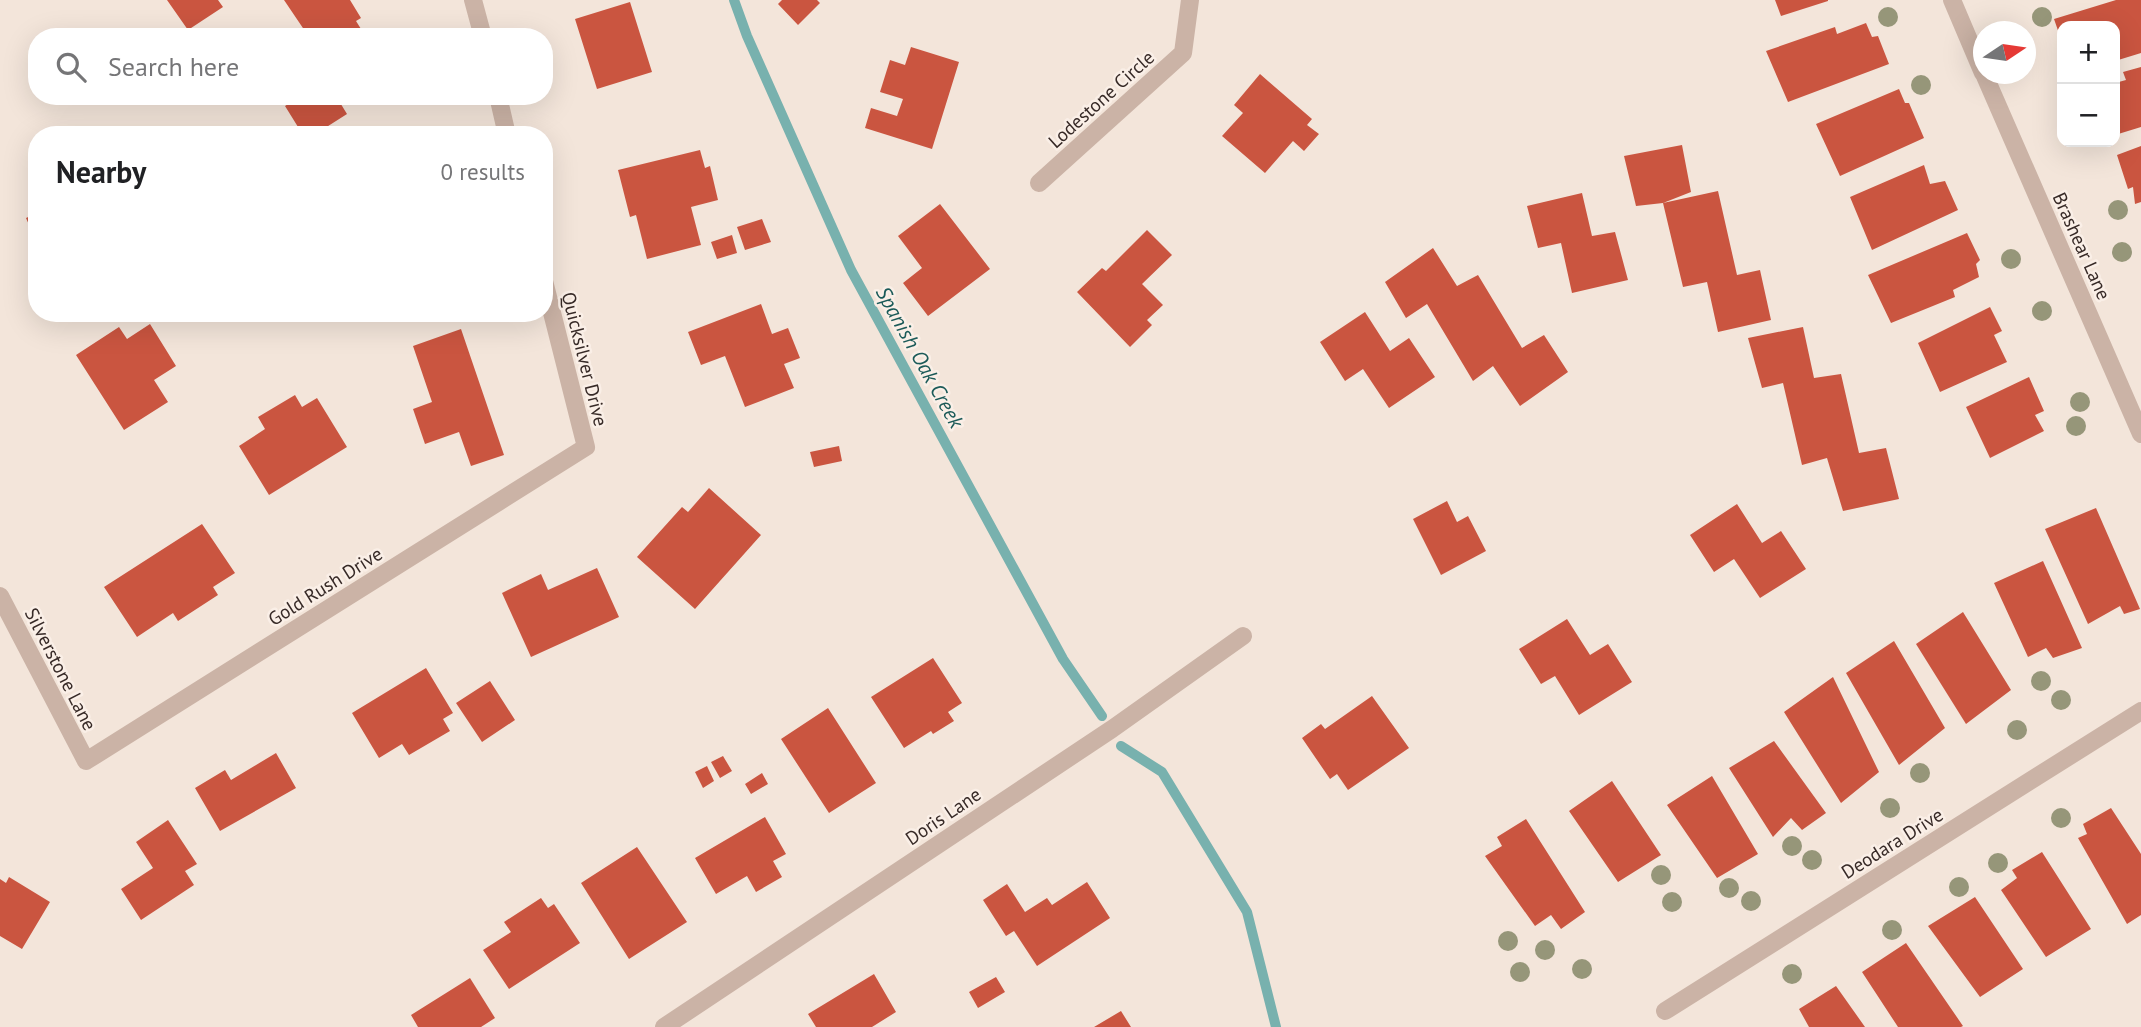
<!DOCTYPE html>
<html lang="en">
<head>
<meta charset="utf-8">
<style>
  body { margin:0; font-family:"PT Sans",sans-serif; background:#f2f2f2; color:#202124 }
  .controls { position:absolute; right:21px; top:21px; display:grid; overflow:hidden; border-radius:14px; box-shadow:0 7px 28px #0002 }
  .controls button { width:63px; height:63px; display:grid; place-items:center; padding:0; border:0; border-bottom:2px solid #e0e0e0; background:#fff; color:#202124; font:35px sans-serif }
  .compass { position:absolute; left:1973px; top:21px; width:63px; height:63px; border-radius:50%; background:#fff; box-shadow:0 7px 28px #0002; rotate:77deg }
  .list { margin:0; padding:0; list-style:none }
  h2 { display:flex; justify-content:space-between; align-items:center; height:91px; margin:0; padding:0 28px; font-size:30px }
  h2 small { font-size:23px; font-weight:400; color:#757577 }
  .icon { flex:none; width:38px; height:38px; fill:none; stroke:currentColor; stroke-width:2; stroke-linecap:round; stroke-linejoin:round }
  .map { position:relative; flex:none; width:2141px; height:1027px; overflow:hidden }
  .search { position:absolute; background:#fff; box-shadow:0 7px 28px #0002; left:28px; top:28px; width:525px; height:77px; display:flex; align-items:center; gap:18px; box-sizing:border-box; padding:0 24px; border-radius:28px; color:#757577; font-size:26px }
  .panel { position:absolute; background:#fff; box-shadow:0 7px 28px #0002; left:28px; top:126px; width:525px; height:196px; border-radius:28px }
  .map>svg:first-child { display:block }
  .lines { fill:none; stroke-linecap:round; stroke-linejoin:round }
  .stream { stroke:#78b1ae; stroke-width:10 }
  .building { fill:#ca5540 }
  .street { stroke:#cbb3a6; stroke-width:18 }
  .tree { fill:#969679 }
  .labels { text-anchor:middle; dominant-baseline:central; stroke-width:5; stroke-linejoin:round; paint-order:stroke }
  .street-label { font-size:19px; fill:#372a27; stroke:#faefe7 }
  .water-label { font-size:21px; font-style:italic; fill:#1b5a58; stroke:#faefe7 }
</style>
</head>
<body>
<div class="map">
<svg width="2141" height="1027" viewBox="0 0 2141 1027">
  <rect width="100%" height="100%" fill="#f3e5da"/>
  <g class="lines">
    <path class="stream" d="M734 0 747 36 851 270 1063 659 1102 716
      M1121 746 1162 772 1247 912 1276 1027"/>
  </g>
  <path class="building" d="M167 0H218L223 7 188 30Z
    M284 0H350L361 18 356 21 366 37H309Z
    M782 0H817L820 3 798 25 778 4Z
    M1775 0H1828V1L1781 16Z
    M2116 0H2141V53L2115 61V26H2062V42L2054 19Z
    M630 2 652 72 597 89 575 19Z
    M1866 23 1872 37 1878 36 1889 64 1788 102 1766 51 1835 27 1837 34Z
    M911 47 959 62 932 149 865 128 871 108 897 116 903 99 880 92 890 60 905 65Z
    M2141 67V127L2115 135V83L2126 80 2123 72Z
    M1260 74 1312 119 1307 125 1319 134 1304 151 1293 141 1265 173 1222 136 1243 113 1234 105Z
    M1899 89 1905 103H1909L1924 138 1840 176 1816 124Z
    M300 96H336L347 114 314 135H303L285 106Z
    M1682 145 1691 192 1663 203 1718 191 1737 275 1760 270 1771 320 1718 332 1707 282 1683 287 1663 203 1636 206 1624 156Z
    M2141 146V202L2135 204 2133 187 2128 189 2117 155Z
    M700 150 705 168 710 166 718 200 691 207 701 245 647 259 636 215 630 217 618 170Z
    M1924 165 1930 184 1945 181 1958 210 1872 250 1850 197Z
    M1582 193 1592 236 1615 232 1628 280 1572 293 1561 243 1538 248 1527 206Z
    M940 204 990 269 928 316 903 283 922 268 898 236Z
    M37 213V243L26 218Z
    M762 219 771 242 745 250 737 227Z
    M1147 230 1172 255 1142 284 1163 305 1147 320 1152 325 1130 347 1077 292 1102 268 1106 271Z
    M1967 233 1980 260 1976 264 1979 277 1953 290 1955 297 1891 323 1868 275Z
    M732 235 737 253 717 259 711 242Z
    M1433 248 1457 286 1478 275 1522 348 1544 335 1568 372 1520 406 1493 366 1473 381 1427 304 1406 318 1385 282Z
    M761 304 772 334 788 328 800 358 784 364 794 388 745 407 725 356 701 365 688 332Z
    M1990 307 2002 331 1994 335 2007 362 1940 392 1918 343Z
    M1365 312 1390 351 1409 338 1435 377 1389 408 1363 369 1345 381 1320 342Z
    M150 324 176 366 154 380 168 402 124 430 76 355 119 327 127 339Z
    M1803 327 1814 378 1841 374 1859 453 1886 448 1899 499 1843 511 1827 458 1802 465 1783 383 1762 388 1748 338Z
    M461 329 504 455 471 466 459 432 425 444 413 409 432 402 413 346Z
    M2029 377 2044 411 2035 415 2044 431 1990 458 1966 407Z
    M295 395 302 407 317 398 347 447 269 495 239 446 265 429 258 417Z
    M839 446 842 461 814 467 810 452Z
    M709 488 761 535 695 609 637 557 682 507 688 512Z
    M1447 501 1457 522 1468 516 1486 551 1441 575 1413 519Z
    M1737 504 1762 543 1781 531 1806 569 1760 598 1734 559 1714 572 1690 535Z
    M2096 508 2140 609 2124 614 2120 606 2088 624 2045 529Z
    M202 524 235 573 213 587 218 595 178 621 173 613 137 637 104 587Z
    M2043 561 2082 648 2053 658 2046 648 2028 657 1994 583Z
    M597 568 619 617 531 657 502 593 541 574 548 590Z
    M1963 612 2011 690 1966 724 1916 644Z
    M1567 619 1590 655 1608 644 1632 682 1579 715 1555 676 1541 684 1519 649Z
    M1894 641 1945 728 1899 765 1846 673Z
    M933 658 962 703 948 712 954 721 933 734 931 731 904 748 871 697Z
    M426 668 453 713 443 719 450 731 409 755 402 744 379 758 352 713Z
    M1833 677 1879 772 1841 803 1784 712Z
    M490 681 515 720 482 742 456 703Z
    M1372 696 1409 748 1348 790 1337 774 1330 779 1302 738 1321 724 1325 729Z
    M828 708 876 783 829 813 781 739Z
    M1774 741 1826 813 1802 830 1791 818 1773 837 1729 768Z
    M276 753 296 788 220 831 195 788 225 770 231 780Z
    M723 756 732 771 720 778 711 762Z
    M707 766 714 781 703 788 695 772Z
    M762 773 768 784 751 794 745 784Z
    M1712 776 1758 854 1717 878 1667 805Z
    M1612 781 1661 855 1618 882 1569 811Z
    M2111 808 2141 854V915L2127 924 2078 838 2087 834 2083 824Z
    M765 817 786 854 773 861 782 877 756 892 747 876 716 894 695 858Z
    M1526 819 1585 912 1561 929 1551 915 1535 926 1485 856 1502 846 1497 837Z
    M168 820 197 864 185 871 194 885 141 920 121 889 153 868 136 842Z
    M637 847 687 922 629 959 581 883Z
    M2042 852 2091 929 2046 957 2001 890 2017 878 2012 870Z
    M9 877 50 902 22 949 0 936V879L6 883Z
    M1087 882 1110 918 1037 966 1014 931 1006 936 983 900 1007 884 1025 912 1047 898 1052 905Z
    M1975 897 2023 969 1980 997 1928 926Z
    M541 898 548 908 554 904 580 943 509 989 483 950 511 932 504 922Z
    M1906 943 1963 1026 1961 1027H1898L1862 972Z
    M874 974 896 1012 872 1027H816L808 1014Z
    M996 977 1005 992 978 1008 969 992Z
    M470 978 495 1018 481 1027H418L411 1015Z
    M1836 986 1865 1027H1809L1799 1009Z
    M1121 1011 1131 1027H1094Z"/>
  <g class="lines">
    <path class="street" d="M473 0 483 37
      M1952 0 1983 73
      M1984 74 2141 434
      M498 96 507 135
      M1039 183 1183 53 1190 0
      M0 596 86 761 586 447 544 281
      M1665 1011 2141 711
      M664 1027 1112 729 1243 636"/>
  </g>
  <g class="tree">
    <circle cx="1888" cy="17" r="10"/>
    <circle cx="2042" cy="17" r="10"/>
    <circle cx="1921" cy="85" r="10"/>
    <circle cx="2118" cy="210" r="10"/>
    <circle cx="2122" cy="252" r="10"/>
    <circle cx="2011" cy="259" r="10"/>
    <circle cx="2042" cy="311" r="10"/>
    <circle cx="2080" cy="402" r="10"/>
    <circle cx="2076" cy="426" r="10"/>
    <circle cx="2041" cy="681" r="10"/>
    <circle cx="2061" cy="700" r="10"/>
    <circle cx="2017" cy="730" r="10"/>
    <circle cx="1920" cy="773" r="10"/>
    <circle cx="1890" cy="808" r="10"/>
    <circle cx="2061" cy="818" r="10"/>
    <circle cx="1792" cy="846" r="10"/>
    <circle cx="1812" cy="860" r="10"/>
    <circle cx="1998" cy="863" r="10"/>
    <circle cx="1661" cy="875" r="10"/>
    <circle cx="1959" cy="887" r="10"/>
    <circle cx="1729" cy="888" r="10"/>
    <circle cx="1751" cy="901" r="10"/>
    <circle cx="1672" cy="902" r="10"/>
    <circle cx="1892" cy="930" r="10"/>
    <circle cx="1508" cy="941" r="10"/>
    <circle cx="1545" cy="950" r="10"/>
    <circle cx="1582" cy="969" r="10"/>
    <circle cx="1520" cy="972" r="10"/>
    <circle cx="1792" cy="974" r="10"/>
  </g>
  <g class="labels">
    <g class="street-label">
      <text transform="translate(1101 99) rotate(-42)">Lodestone Circle</text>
      <text transform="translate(2082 246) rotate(66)">Brashear Lane</text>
      <text transform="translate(585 359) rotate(76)">Quicksilver Drive</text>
      <text transform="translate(325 586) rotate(-32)">Gold Rush Drive</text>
      <text transform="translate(61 669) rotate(63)">Silverstone Lane</text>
      <text transform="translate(943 816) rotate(-34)">Doris Lane</text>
      <text transform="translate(1892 843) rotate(-32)">Deodara Drive</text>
    </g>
    <g class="water-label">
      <text transform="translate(920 357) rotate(61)">Spanish Oak Creek</text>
    </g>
  </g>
</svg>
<div class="controls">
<button>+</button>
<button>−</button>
</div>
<svg class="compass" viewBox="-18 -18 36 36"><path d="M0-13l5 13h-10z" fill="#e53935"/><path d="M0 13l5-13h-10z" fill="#757577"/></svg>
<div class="search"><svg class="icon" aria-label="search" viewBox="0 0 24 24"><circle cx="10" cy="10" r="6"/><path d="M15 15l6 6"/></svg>Search here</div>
<section class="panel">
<h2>Nearby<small>0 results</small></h2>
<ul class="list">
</ul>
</section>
</div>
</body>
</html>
